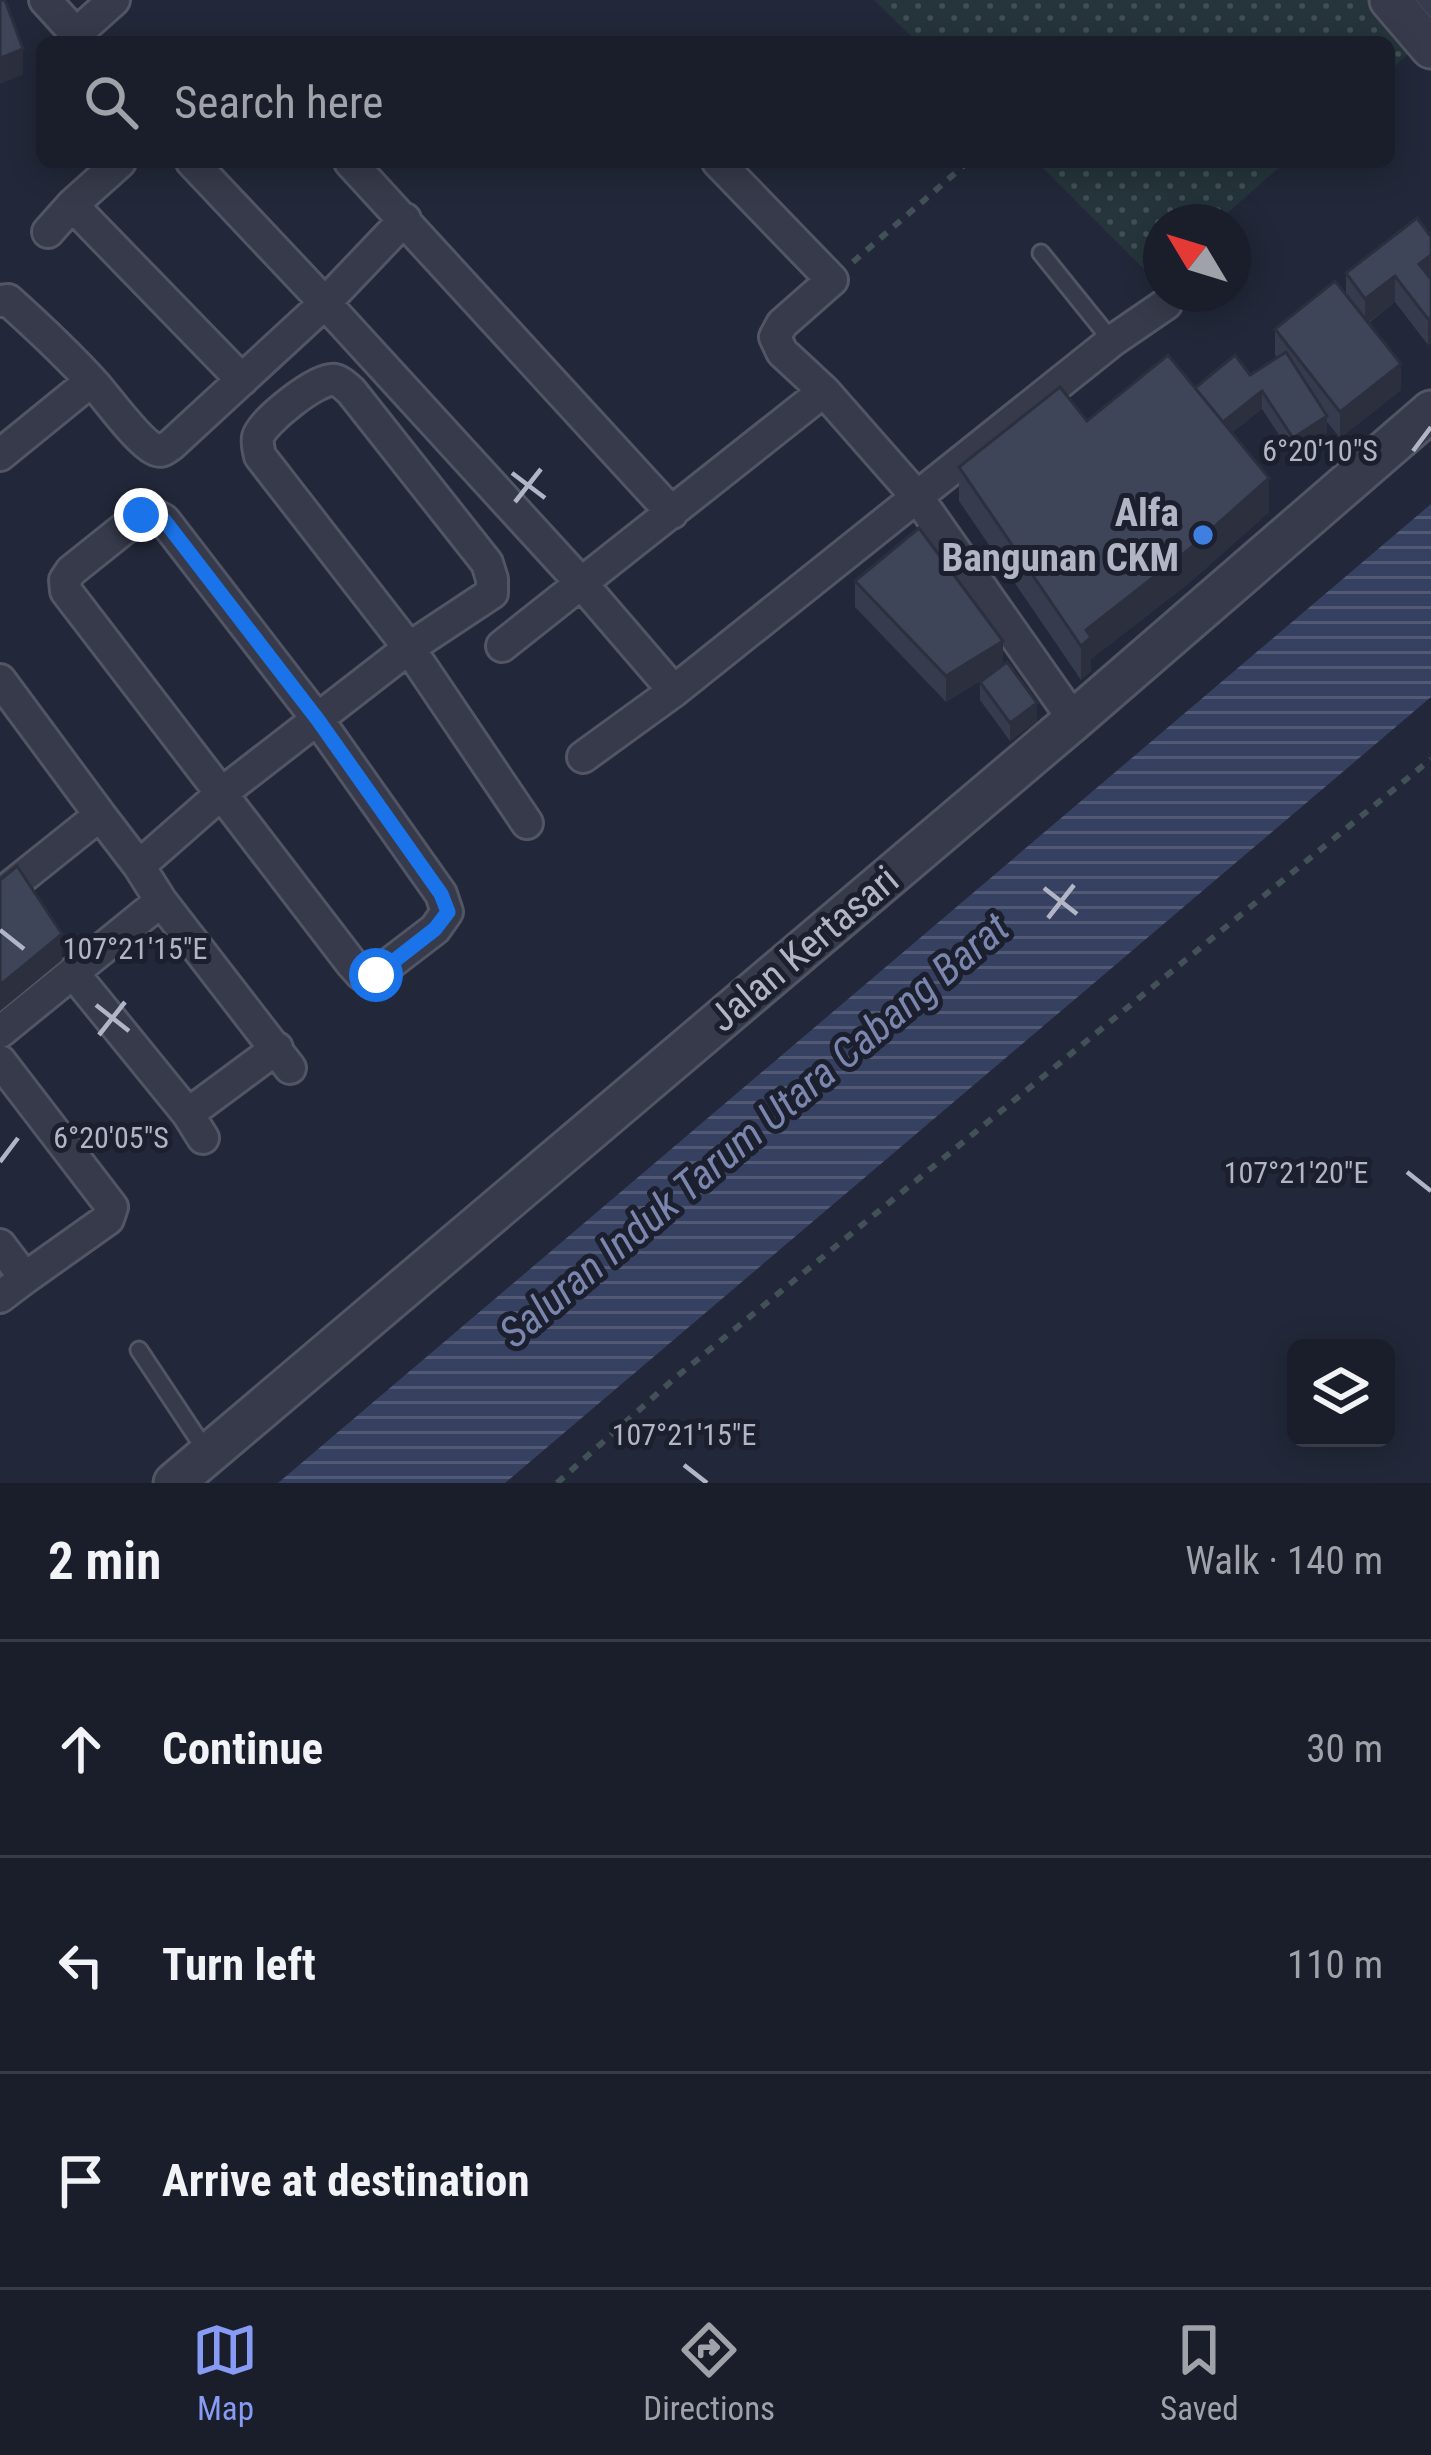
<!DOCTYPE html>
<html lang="en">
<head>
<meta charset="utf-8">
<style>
  body { margin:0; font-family:"Roboto Condensed",sans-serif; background:#232733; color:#f1f3f6 }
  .controls { position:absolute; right:36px; bottom:36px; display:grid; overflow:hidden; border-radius:18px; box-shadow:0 6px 30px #0003 }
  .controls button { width:108px; height:108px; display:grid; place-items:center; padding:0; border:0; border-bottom:3px solid #383c47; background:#1a1e2b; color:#f1f3f6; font:60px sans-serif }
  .compass { position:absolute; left:1143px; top:204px; width:108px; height:108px; border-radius:50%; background:#1a1e2b; box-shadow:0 6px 30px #0003; rotate:308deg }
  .stop { position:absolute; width:36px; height:36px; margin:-27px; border:9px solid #1a73e8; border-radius:50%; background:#fff }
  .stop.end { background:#1a73e8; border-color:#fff; box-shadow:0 3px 12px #0008 }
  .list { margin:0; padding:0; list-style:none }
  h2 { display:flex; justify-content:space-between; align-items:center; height:156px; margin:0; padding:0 48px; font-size:51px }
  h2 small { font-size:39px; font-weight:400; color:#9fa2a9 }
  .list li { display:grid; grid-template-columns:78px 1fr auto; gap:36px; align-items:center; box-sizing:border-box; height:216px; padding:0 48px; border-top:3px solid #383c47 }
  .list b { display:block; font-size:45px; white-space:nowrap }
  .list em { font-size:39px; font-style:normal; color:#9fa2a9 }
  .icon { flex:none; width:66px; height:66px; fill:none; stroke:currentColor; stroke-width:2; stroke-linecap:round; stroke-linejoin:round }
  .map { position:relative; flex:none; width:1431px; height:1483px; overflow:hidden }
  .search { position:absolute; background:#1a1e2b; box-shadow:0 6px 30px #0003; left:36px; right:36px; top:36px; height:132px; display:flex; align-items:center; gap:30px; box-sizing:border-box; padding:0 42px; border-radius:18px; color:#9fa2a9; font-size:45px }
  .sheet { height:804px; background:#1a1e2b }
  nav { display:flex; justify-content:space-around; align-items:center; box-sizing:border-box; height:168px; border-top:3px solid #383c47; background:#1a1e2b; font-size:33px; color:#9fa2a9 }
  nav a { display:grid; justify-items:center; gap:6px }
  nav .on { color:#889bf4 }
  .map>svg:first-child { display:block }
  .grass { fill:url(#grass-dots) }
  .water { fill:url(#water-rules) }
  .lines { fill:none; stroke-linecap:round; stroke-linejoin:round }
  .service-casing { stroke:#515564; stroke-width:21 }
  .minor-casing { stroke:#515564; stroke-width:36 }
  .tertiary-casing { stroke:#515564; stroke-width:45 }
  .path { stroke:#425058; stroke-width:6; stroke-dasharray:9 9; stroke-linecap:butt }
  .service { stroke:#363a4a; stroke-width:15 }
  .minor { stroke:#363a4a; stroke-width:30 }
  .tertiary { stroke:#363a4a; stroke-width:39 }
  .wall { fill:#363b4d }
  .shaded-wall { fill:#2c303e }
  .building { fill:#3f4559; stroke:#2c303e; stroke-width:3 }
  .route { stroke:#1a73e8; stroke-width:15 }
  .ticks { fill:none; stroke:#b1b5c6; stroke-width:4.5 }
  .shop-dot { fill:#3f7fe0; stroke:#1b1f2e; stroke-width:4.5 }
  .labels { text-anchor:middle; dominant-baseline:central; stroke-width:10; stroke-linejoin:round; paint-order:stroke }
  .poi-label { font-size:39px; font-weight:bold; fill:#b1b5c6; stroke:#1b1f2e; text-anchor:end }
  .street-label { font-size:39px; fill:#b1b5c6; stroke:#1b1f2e }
  .water-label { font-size:42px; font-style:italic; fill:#7a86ad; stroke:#1b1f2e }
  .ticks-label { font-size:30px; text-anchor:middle; fill:#b1b5c6; stroke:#1b1f2e; stroke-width:10; stroke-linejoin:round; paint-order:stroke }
</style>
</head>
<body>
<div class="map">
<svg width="1431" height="1483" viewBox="0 0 1431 1483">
  <defs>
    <pattern id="grass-dots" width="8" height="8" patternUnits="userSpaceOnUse" patternTransform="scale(3)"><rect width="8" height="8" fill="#25353b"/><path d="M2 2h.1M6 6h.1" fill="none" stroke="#425056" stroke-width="1.8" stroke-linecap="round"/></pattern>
    <pattern id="water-rules" width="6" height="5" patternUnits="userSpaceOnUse" patternTransform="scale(3)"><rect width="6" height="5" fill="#364060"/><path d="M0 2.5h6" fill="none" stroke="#515975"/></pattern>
  </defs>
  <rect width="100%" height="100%" fill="#222839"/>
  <path class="grass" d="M874 0H1382L1416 47 1389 71V42H917Z
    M1037 162H1285L1217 222H1161V271L1153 278Z"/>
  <path class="water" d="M1431 504V697L505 1483H278Z"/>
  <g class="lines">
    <g class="service-casing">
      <path id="service" d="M1041 253 1112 341
        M139 1350 206 1451"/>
    </g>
    <g class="minor-casing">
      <path id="minor" d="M45 0 76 34
        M83 42 76 34 114 0
        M192 162 325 303 582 584 674 691 1112 341 1166 304
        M350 162 672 513
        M718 162 832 280 782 324 775 337 782 352 824 391 918 498 1074 720
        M72 205 242 380
        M48 232 72 205 120 162
        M0 301 8 300C38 327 69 356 96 386 109 401 138 441 154 449 162 453 163 450 171 445L325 303 405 219
        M0 455 91 381
        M151 513 164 520 318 720 441 894 447 912 435 929 375 975 361 974 352 964 66 591 65 580 71 571 141 515Z
        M502 646 824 391
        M0 680 100 815
        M583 757 674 691
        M139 866 222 793 409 648 492 593V579L487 563 351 391C346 387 341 381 335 380 319 376 262 422 258 437 257 441 259 452 260 456L409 648 527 823
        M0 895 100 815 139 866 161 901 0 1032
        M161 901 290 1068
        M74 974 188 1114 203 1138
        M0 1061 112 1207 108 1219 25 1278
        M188 1114 277 1048
        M0 1245 25 1278 0 1297"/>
    </g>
    <g class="tertiary-casing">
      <path id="tertiary" d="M1390 0 1431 48
        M174 1483 1074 720 1431 411"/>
    </g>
    <path class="path" d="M853 262 968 162
      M557 1483 675 1378 1431 759"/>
    <use href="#service" class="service"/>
    <use href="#minor" class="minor"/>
    <use href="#tertiary" class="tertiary"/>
  </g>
  <path class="wall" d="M1416 0H1431V17Z
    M1431 237 1428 345 1395 302 1369 323 1401 390 1340 438 1327 422V433L1293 456 1262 409 1231 433 1269 512 1188 584 1091 659V671L1081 680 959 501V467L1087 421 1195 388 1250 375 1277 358 1275 355V329L1346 294V273Z
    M855 581 1003 666 1037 721 1010 741 980 700V682L988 676 946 702 855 607Z"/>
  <path class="shaded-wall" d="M23 49V75L0 84V58Z
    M1431 255V281L1419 264Z
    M1395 276V302L1365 325V299Z
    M1431 317V343L1428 345V319Z
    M1401 364V390L1340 438V412Z
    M1262 391V409L1219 442V425Z
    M1327 416V433L1293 456V438Z
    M1269 478V512L1188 584 1091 659V671L1081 680V646L1086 630Z
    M1003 641V667L946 702V676Z
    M1037 703V721L1010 741V723Z
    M62 934V960L0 1011V985Z"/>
  <path class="building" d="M0 0H5L23 49 0 58Z
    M1417 218 1431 237V255L1419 264 1431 279V317L1428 319 1395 276 1365 299 1346 273Z
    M1335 281 1401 364 1340 412 1275 329Z
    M1286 352 1327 416 1293 438 1262 391 1223 422 1195 388 1235 355 1250 375Z
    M1168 355 1269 478 1188 550 1086 630 1091 637 1081 646 959 467 1060 387 1087 421Z
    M919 528 1003 641 946 676 855 581Z
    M1007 662 1037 703 1010 723 980 682Z
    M17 866 62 934 0 985V880Z"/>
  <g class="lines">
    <path class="route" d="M141 515 152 512 164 520 318 720 441 894 448 912 435 929 376 975"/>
  </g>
  <path class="ticks" d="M1413 451 1431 427M512 473 545 498M515 502 541 469M1044 888 1077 914M1048 918 1074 885M0 930 24 949M96 1005 129 1031M99 1035 125 1002M0 1162 18 1138M1407 1172 1431 1191M684 1465 707 1483"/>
  <circle class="shop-dot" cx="1203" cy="535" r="12"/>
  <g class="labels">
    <g class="poi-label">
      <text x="1179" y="513">Alfa<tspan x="1179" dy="45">Bangunan CKM</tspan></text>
    </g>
    <g class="street-label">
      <text transform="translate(804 949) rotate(-40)">Jalan Kertasari</text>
    </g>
    <g class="water-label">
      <text transform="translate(754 1130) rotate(-40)">Saluran Induk Tarum Utara Cabang Barat</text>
    </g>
  </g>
  <g class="ticks-label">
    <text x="1320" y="461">6°20'10"S</text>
    <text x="135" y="959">107°21'15"E</text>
    <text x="111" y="1148">6°20'05"S</text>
    <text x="1296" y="1183">107°21'20"E</text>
    <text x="684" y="1445">107°21'15"E</text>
  </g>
</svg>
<div class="controls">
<button><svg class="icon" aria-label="layers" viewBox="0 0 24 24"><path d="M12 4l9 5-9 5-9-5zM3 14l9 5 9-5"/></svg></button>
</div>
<svg class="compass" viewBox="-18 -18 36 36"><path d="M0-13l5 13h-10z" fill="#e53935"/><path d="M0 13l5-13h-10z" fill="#9fa2a9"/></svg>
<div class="stop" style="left:376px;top:975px"></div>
<div class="stop end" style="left:141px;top:515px"></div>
<div class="search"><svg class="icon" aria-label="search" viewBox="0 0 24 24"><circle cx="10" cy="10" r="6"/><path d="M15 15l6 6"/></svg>Search here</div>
</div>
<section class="sheet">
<h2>2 min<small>Walk · 140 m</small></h2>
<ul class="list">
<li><svg class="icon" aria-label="ahead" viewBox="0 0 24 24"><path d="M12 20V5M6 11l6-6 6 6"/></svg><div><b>Continue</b></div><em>30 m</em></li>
<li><svg class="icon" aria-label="left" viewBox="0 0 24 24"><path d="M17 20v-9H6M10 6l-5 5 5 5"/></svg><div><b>Turn left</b></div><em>110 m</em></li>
<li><svg class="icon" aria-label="arrive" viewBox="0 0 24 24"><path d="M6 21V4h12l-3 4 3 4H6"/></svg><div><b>Arrive at destination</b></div></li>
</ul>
</section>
<nav>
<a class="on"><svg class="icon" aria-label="map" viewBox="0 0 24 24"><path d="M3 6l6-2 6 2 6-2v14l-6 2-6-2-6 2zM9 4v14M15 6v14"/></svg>Map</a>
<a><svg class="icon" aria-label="directions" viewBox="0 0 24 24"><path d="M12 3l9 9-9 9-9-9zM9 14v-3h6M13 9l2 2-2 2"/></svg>Directions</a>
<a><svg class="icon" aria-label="saved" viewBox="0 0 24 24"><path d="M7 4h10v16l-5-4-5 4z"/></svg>Saved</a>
</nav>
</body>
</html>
